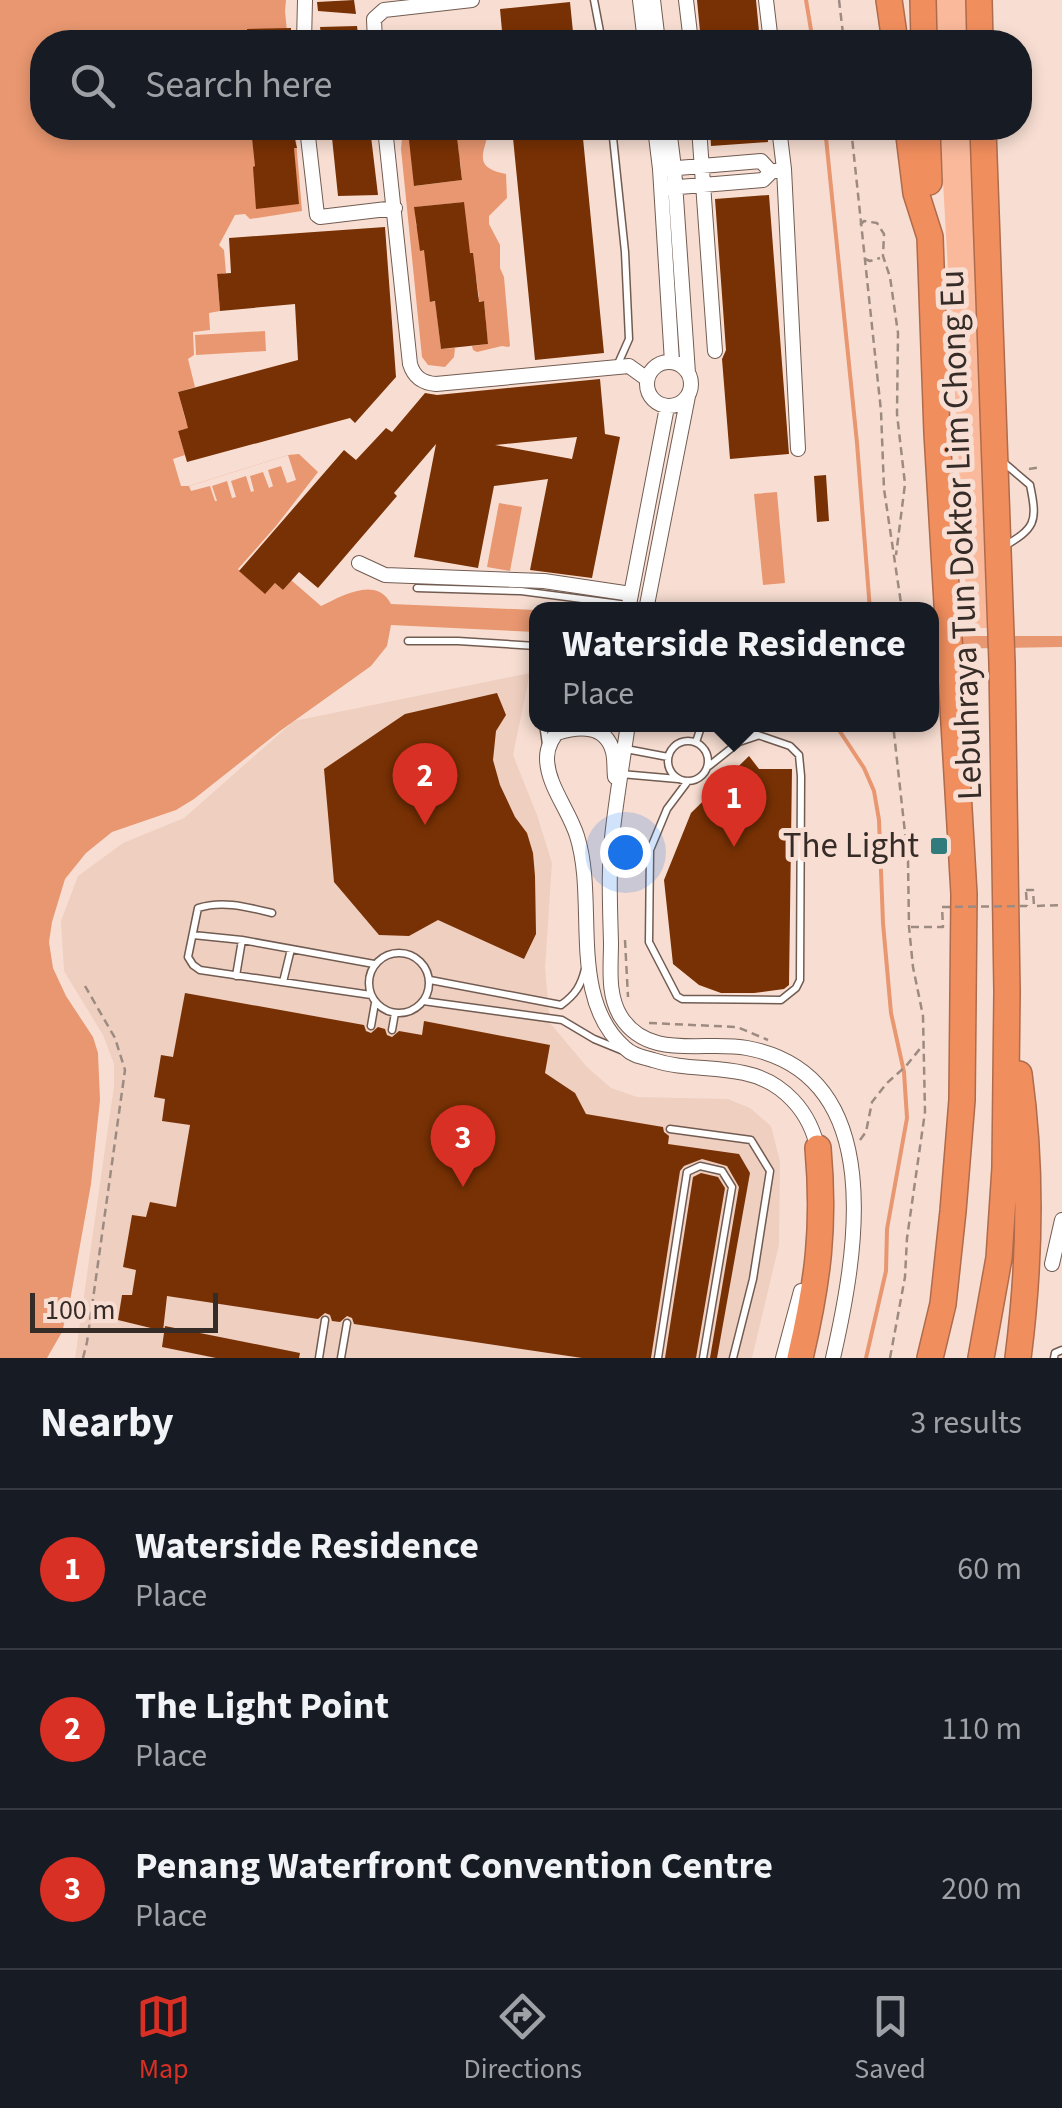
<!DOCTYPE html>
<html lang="en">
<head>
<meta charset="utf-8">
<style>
  body { margin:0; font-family:"Source Sans 3",sans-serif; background:#20242c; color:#f1f3f6 }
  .scale { position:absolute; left:30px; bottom:25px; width:188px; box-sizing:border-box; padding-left:10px; border:5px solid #352b27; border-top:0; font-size:28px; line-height:35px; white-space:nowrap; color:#352b27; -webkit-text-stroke:8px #f8ded2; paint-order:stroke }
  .you { position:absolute; left:625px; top:852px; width:35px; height:35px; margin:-25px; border:8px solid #fff; border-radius:50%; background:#1a73e8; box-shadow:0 0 0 15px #1a73e833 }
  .badge { display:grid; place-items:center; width:65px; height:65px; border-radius:50%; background:#d93025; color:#fff; font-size:32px; font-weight:700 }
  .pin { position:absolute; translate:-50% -82px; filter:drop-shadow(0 2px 5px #0008) }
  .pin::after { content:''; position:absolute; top:52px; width:35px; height:30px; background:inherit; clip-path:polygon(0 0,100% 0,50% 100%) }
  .popup { position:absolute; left:529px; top:602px; width:410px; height:130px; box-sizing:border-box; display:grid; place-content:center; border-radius:20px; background:#171b24; filter:drop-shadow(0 2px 8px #0005); font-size:32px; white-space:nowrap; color:#9ea1a6 }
  .popup b { font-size:38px; color:#f1f3f6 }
  .popup::after { content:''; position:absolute; left:50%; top:100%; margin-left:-20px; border:20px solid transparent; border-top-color:#171b24 }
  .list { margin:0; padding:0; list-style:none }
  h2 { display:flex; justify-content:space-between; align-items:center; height:130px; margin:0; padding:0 40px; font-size:42px }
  h2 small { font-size:32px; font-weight:400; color:#9ea1a6 }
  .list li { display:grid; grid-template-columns:65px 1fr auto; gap:30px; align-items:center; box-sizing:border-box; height:160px; padding:0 40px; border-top:2px solid #363941 }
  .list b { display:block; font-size:38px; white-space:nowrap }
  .list p { margin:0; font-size:32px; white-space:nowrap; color:#9ea1a6 }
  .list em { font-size:32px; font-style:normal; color:#9ea1a6 }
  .icon { flex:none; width:55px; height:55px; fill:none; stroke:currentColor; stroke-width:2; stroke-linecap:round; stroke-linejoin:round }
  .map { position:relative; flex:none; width:1062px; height:1358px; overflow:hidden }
  .search { position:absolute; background:#171b24; box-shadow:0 5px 15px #0003; left:30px; right:30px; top:30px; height:110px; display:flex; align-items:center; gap:25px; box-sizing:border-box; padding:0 35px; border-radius:40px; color:#9ea1a6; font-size:38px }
  .sheet { height:610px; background:#171b24 }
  nav { display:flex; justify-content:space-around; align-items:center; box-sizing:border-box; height:140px; border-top:2px solid #363941; background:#171b24; font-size:28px; color:#9ea1a6 }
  nav a { display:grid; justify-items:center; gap:5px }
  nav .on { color:#d93025 }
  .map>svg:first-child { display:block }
  .built { fill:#efcfc0 }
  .green { fill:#fab99b }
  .water { fill:#e89770 }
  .pier { fill:#f8ded2 }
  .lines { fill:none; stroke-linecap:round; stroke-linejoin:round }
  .stream { stroke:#e89770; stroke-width:4 }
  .building { fill:#783104; fill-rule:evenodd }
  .lane-casing { stroke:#725c52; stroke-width:9 }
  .street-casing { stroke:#725c52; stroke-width:16 }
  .highway-casing { stroke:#af6b4b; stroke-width:28 }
  .path { stroke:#9d8b82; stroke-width:2.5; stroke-dasharray:8 5; stroke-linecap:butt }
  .lane { stroke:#fff; stroke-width:6 }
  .street { stroke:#fff; stroke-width:14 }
  .highway { stroke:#f18e5e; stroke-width:25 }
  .path-bridge { stroke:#9d8b82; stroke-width:2.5; stroke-dasharray:8 5; stroke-linecap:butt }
  .poi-dot { fill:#327b7c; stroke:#f8ded2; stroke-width:4 }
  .labels { text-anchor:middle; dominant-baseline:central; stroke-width:10; stroke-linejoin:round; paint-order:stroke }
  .street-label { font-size:35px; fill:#352b27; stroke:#f8ded2 }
  .poi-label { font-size:35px; fill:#352b27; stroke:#f8ded2; text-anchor:end }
</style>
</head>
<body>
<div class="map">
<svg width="1062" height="1358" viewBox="0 0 1062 1358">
  <rect width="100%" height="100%" fill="#f8ded2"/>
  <path class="built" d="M530 673 513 755 537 815 552 863 545 968 550 1023 587 1067 611 1088 637 1097 728 1099 750 1108 771 1126 780 1162 779 1245 752 1358H75L114 1086V1064L103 1035 64 971 61 921 78 876 123 843 184 818 294 721Z"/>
  <path class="green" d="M934 0H966L967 42H936Z
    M940 128H970L987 628H968Z"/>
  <path class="water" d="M0 0H286L285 11 288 42H42V128H295L302 211 250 219 245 214 235 215 219 245 224 250 226 273 217 275 220 311 209 313 210 330 193 332 194 355 188 359 195 387 178 392 186 422 193 427 178 431 185 455 173 459 181 486H189L288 455 299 454 318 472 276 526 238 569 265 593 275 583 283 590 291 580 321 606C343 595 377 576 391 604L536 610V632L391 625 387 646 371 666 280 731 194 799 176 810 112 832 86 853 65 879 52 922 49 942 53 968 66 996 93 1037 98 1053 100 1100 91 1184 70 1301 62 1332 47 1358H0Z
    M403 128H430L431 164 415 186 462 180 460 160 441 162 459 155 457 136 445 137V132L461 130V128H489C486 151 470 167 506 174L507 198 489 216V224L500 245V268L504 277 510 346 508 347 502 346 477 352 473 350 472 346 488 344 486 325 469 323 486 321 484 301 465 303 479 297 476 277 458 279 454 255 464 202 415 207 416 226 435 224 420 250 439 249 430 302 449 300 450 305 436 307 441 349 455 348 454 357 445 367 428 365 422 357 401 149Z
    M265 331 266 351 196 355 195 335Z
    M777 492 785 583 763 585 754 494Z
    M499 503 522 507 510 571 487 567Z
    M932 636H1062V647L932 649Z"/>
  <path class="pier" d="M288 455 296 480 287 483 281 466 268 470 273 486 269 488 263 472 250 476 254 491 251 492 246 476 231 481 236 497 232 498 227 481 212 486 217 501H215L210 486 191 491 189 486Z"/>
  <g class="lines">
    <path class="stream" d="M806 0 813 42
      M825 128 857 443 870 610
      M835 724 864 768 874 791 879 820 883 923 891 1013 904 1072 907 1118 887 1229 886 1271 866 1358"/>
  </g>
  <path class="building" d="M354 0 356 14 318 11 317 2Z
    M697 0H756L760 42H701Z
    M570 2 574 42H503L500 9Z
    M357 26 359 42H322L320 27Z
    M291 28V42H248L247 29Z
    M254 128H292L297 148H294L299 204 256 209 253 167 255 166 252 138H255Z
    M331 128H370L378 195 338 196Z
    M413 128H456L462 180 414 186 409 140 414 139Z
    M512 128H582L604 353 535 360Z
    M710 128H767L768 142 711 146Z
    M769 195 789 454 730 459 722 359 726 350 715 199Z
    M464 202 470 253H473L479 302 484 301 488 344 441 349 435 301 430 302 424 250 420 251 414 207Z
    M385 227 396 377 355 423 350 418 187 462 178 431 188 428 178 392 298 360 295 304 220 311 217 274 231 273 229 238Z
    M600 379 605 434 620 437 592 578 530 570 548 479 494 486 478 568 414 557 436 444 394 493 397 496 318 588 299 572 283 590 275 583 265 594 239 571 344 450 356 460 386 428 392 432 425 393 437 395ZM577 437 572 459 495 445Z
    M826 475 829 521 817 522 814 476Z
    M497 693 506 715 496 731 493 760 500 785 515 817 527 833 533 853 535 876 536 934 524 959 438 920 409 936 379 935 334 882 324 769 405 714Z
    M749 756 759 769H792L789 985 784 989 754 993H721L699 985 673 964 664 880 691 813Z
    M185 993 364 1025 366 1031 371 1033 378 1027 385 1029 387 1035 392 1037 399 1031 422 1035 424 1021 550 1045 545 1073 575 1093 586 1114 663 1127 664 1132 669 1136 668 1144 739 1154 750 1173 717 1358H710L739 1187 727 1166 702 1159 684 1166 680 1171 651 1358H582L354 1324 352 1318 347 1316 340 1322 332 1321 330 1315 325 1313 318 1319 167 1296 163 1331 118 1320 122 1295H132L136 1270 123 1267 132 1215 146 1217 150 1202 176 1207 190 1125 162 1121 165 1099 154 1097 161 1055 173 1057Z
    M701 1173 718 1177 725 1188 696 1358H665L693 1177Z
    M165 1326 300 1353 299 1358H216L162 1347Z"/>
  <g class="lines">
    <g class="lane-casing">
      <path id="lane" d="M594 0 602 42
        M612 128 625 252 629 339 617 366
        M1003 547C1035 528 1038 523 1030 485L1003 462
        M417 588 521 591 628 605
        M408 641H458L536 646
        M543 724 546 744
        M668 761a20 20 0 1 1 40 0a20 20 0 1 1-40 0Z
        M696 742 702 724
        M626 749 668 757
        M709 766 739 742 757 736
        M621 774 678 779
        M688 781 667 809 650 850 649 942 677 996 682 999 781 1000 796 988 800 980 801 776 799 755 790 746 726 724
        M272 913C247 907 223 900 198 908L188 957 193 965 200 970 371 995
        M193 935 242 940 374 964
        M369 983a30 30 0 1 1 60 0a30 30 0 1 1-60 0Z
        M236 976 242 940
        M430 980 561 1005C575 995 581 986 585 969
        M283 982 291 949
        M423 1001 562 1020 594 1039 621 1050
        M371 1026 375 1003
        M392 1030 395 1013
        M670 1129 751 1140 770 1171 753 1279 733 1358
        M319 1358 325 1320
        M341 1358 347 1323
        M658 1358 687 1172 700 1166 722 1171 732 1187 703 1358
        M1054 1358 1055 1353 1062 1350"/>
    </g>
    <g class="street-casing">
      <path id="street" d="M640 0 645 42
        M653 0 658 42
        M686 0 691 42
        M766 0 771 42
        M304 42 305 0
        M375 42 374 19 384 10 472 0
        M307 128 317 215 320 217 395 208
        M385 128 410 364C414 377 422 383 436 384L629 366 647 379
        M655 128 660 169 672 362
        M669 128 674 168 688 373
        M699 128 715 351
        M779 128 784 169 798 449
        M666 169 761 161 771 172
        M667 188 763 180 771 172 784 169
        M647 384a22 22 0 1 1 44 0a22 22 0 1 1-44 0Z
        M359 563 385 575 544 581 631 594
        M628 610 667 407
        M646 610 688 396
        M563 724C555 735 547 744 547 758 547 785 569 810 577 836 598 902 567 998 625 1048 633 1056 643 1057 653 1060 683 1070 713 1066 744 1073 783 1081 811 1112 818 1151
        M628 724C623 759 617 794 613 829 608 867 610 905 611 943 611 967 607 995 621 1017 649 1061 705 1040 747 1048 890 1075 856 1257 833 1358
        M557 733C579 726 606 724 613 752 615 760 614 769 615 777
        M1052 1264 1062 1220
        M783 1358 801 1291"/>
    </g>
    <g class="highway-casing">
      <path id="highway" d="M889 0 895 42
        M923 0 924 42
        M979 0 980 42
        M908 128 916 193 930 237 937 433 964 894 962 1100 953 1211 943 1304 930 1358
        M927 128 929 182
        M800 1358C818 1281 825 1227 818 1148
        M981 1358 999 1258 1005 1168 1007 992 1002 663 983 128
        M1018 1358C1030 1264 1032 1168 1019 1074"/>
    </g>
    <path class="path" d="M839 0 844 42
      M851 128 881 411 884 489 902 610
      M860 225 864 221 877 223 884 234 883 256 890 277 898 333 897 414 905 484 896 555
      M865 259 870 261 880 258
      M1029 469 1041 467
      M1026 890H1033L1034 906 1062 905
      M1026 892 1027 906
      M911 927H943L942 907
      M625 940 628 997
      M649 1023 737 1027 768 1040
      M860 1140 866 1132 872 1102 887 1083 906 1066 923 1045
      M83 1358 87 1342 125 1070 115 1038 85 986
      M890 1358 905 1277 907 1238 925 1112 923 1016 913 967 909 927 908 860 893 724"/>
    <use href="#lane" class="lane"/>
    <use href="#street" class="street"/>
    <use href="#highway" class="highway"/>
    <path class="path-bridge" d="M942 907 1027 906"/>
  </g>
  <rect class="poi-dot" x="929" y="836" width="20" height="20" rx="5"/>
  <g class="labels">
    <g class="street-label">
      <text transform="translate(961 535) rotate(-92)">Lebuhraya Tun Doktor Lim Chong Eu</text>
    </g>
    <g class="poi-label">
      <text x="919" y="846">The Light</text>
    </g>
  </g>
</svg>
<div class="scale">100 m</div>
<div class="you"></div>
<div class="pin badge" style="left:734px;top:847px">1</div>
<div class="popup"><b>Waterside Residence</b>Place</div>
<div class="pin badge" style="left:425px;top:825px">2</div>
<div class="pin badge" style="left:463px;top:1187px">3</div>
<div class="search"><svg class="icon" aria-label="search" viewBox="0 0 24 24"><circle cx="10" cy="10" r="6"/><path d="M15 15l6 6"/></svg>Search here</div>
</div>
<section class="sheet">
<h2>Nearby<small>3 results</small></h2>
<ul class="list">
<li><span class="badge">1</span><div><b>Waterside Residence</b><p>Place</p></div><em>60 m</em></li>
<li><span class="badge">2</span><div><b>The Light Point</b><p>Place</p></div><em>110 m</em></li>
<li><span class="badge">3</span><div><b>Penang Waterfront Convention Centre</b><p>Place</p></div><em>200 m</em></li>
</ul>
</section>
<nav>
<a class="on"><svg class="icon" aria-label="map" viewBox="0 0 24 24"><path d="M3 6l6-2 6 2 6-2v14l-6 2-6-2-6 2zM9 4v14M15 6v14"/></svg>Map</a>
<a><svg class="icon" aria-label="directions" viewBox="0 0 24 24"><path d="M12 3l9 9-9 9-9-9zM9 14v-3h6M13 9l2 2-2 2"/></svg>Directions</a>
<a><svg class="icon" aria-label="saved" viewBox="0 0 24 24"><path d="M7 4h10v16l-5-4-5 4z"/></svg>Saved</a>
</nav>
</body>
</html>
